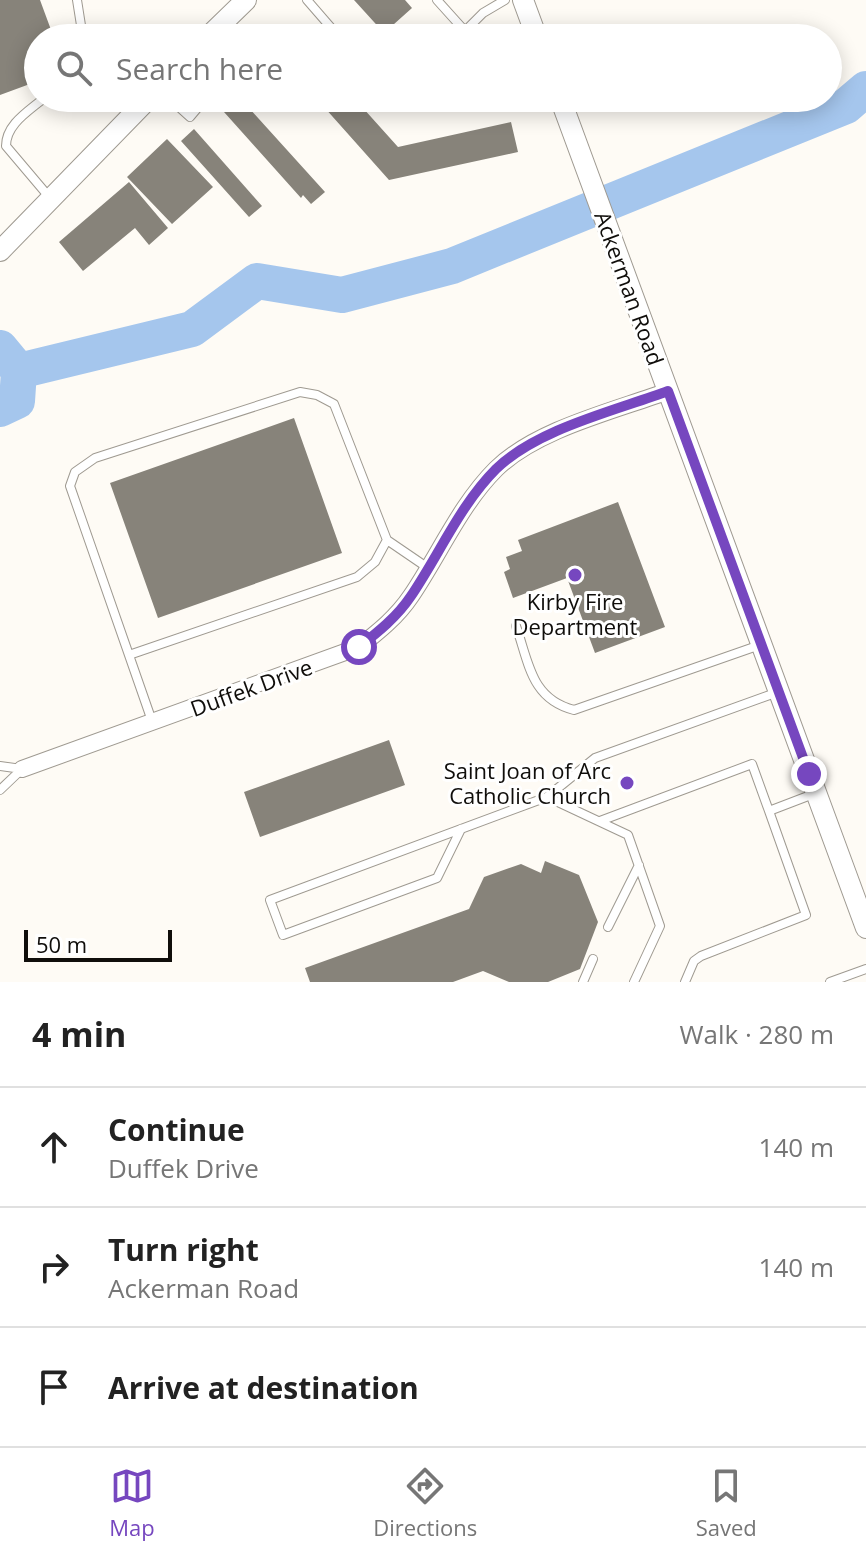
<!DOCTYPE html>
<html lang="en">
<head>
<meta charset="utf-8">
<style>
  body { margin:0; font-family:"Open Sans",sans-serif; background:#f6f6f6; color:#222 }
  .scale { position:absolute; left:24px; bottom:20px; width:148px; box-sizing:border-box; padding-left:8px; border:4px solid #100e0b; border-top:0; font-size:22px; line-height:28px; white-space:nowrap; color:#100e0b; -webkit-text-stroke:6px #fff; paint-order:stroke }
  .stop { position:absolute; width:24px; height:24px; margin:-18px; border:6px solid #7647bf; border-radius:50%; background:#fff }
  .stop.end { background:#7647bf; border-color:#fff; box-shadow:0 2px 8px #0008 }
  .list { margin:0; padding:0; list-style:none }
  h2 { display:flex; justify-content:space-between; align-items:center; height:104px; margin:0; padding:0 32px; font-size:34px }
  h2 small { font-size:26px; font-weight:400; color:#767676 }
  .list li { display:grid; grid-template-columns:52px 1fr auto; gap:24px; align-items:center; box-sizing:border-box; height:120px; padding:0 32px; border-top:2px solid #e0e0e0 }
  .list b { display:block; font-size:30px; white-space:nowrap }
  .list p { margin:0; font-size:26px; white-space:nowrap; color:#767676 }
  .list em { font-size:26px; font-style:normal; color:#767676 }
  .icon { flex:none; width:44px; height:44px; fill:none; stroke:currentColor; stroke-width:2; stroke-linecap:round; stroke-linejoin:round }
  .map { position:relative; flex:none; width:866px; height:982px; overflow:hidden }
  .search { position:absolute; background:#fff; box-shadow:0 4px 20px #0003; left:24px; right:24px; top:24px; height:88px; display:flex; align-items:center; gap:20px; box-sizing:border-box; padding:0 28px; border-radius:44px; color:#767676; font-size:30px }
  .sheet { height:464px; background:#fff }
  nav { display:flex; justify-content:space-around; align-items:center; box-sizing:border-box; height:112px; border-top:2px solid #e0e0e0; background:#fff; font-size:22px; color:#767676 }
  nav a { display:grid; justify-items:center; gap:4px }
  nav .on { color:#7647bf }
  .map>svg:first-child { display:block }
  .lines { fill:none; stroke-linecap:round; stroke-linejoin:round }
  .river { stroke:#a5c6ed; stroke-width:36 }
  .building { fill:#87837a }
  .service-casing { stroke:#9f9a91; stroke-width:10 }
  .minor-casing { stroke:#9f9a91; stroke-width:18 }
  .tertiary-casing { stroke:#9f9a91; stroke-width:22 }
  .service { stroke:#fff; stroke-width:8 }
  .minor { stroke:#fff; stroke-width:16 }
  .tertiary { stroke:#fff; stroke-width:20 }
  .route { stroke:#7647bf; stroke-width:10 }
  .poi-dot { fill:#7647bf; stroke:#fff; stroke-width:3 }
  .labels { text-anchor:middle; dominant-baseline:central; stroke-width:6; stroke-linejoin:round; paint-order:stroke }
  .street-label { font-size:22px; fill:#100e0b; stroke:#fff }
  .poi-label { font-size:22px; fill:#100e0b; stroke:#fff }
</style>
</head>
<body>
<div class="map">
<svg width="866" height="982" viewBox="0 0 866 982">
  <rect width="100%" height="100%" fill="#fefbf5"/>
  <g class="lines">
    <path class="river" d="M0 348 19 371 192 329 257 281 342 295 452 266 846 106 866 89
      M0 409 17 401 19 371"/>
  </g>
  <path class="building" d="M0 0H40L54 38H38V81L0 95Z
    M354 0H405L412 8 384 33Z
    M290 26 301 38H276Z
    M240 98 325 192 311 204 303 195 301 198 224 112Z
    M316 98H354L398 147 511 122 518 152 389 180Z
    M194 129 262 206 249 217 181 141Z
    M167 139 213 187 172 224 127 177Z
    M129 182 168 228 149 245 135 228 83 271 59 242Z
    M294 418 342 553 158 618 110 483Z
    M618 502 665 627 595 653 567 578 513 598 504 572 510 569 506 557 522 551 518 540Z
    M389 740 405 785 260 837 244 792Z
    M545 861 579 875 598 922 580 969 548 982H509L483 971 453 982H310L305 968 469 909 484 877 521 864 541 873Z"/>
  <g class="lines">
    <g class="service-casing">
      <path id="service" d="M77 0 83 38
        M307 0 340 38
        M437 0 464 30
        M458 38 483 13 505 0
        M44 98C29 111 6 124 6 146L50 198
        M123 98 135 112
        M169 98 190 117 206 98
        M473 98 490 100
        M516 626C529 663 531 699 574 710L760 645
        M129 655 357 577 375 562 387 540
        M152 721 70 486 75 472 95 458 300 392 317 395 334 404 387 540 428 568
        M0 766 22 769
        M0 790 22 769
        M547 797 628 835 660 926 634 982
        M600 821 752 764 769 811 816 793
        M461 829 437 878 283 935 270 900 547 797 595 758 778 692
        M608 927 639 865
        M583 982 593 959
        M685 982 694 961 701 956 806 915 769 811
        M830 982 866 969"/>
    </g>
    <g class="minor-casing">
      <path id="minor" d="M22 769 359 647C378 632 397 617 411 596 439 555 460 505 496 469 537 429 614 411 668 391"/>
    </g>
    <g class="tertiary-casing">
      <path id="tertiary" d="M523 0 537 38
        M207 38 246 0
        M560 98 866 928
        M0 251 149 98"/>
    </g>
    <use href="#service" class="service"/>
    <use href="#minor" class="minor"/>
    <use href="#tertiary" class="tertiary"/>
  </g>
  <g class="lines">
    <path class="route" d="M359 647C378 632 397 617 411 596 439 555 460 505 496 469 537 429 614 411 668 391L809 774"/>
  </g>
  <g class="poi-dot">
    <circle cx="575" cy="575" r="8"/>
    <circle cx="627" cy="783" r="8"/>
  </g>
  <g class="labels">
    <g class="street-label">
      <text transform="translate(630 288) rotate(70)">Ackerman Road</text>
      <text transform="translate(251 687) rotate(-20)">Duffek Drive</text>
    </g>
    <g class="poi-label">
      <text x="575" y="601">Kirby Fire<tspan x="575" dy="25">Department</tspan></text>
      <text x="611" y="770" text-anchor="end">Saint Joan of Arc<tspan x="611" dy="25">Catholic Church</tspan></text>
    </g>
  </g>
</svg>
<div class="scale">50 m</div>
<div class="stop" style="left:359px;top:647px"></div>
<div class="stop end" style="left:809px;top:774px"></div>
<div class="search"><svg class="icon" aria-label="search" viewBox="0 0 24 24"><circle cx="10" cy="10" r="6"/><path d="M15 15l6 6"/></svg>Search here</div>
</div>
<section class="sheet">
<h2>4 min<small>Walk · 280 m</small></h2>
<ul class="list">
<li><svg class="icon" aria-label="ahead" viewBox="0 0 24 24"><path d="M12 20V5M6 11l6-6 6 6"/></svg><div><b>Continue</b><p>Duffek Drive</p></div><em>140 m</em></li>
<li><svg class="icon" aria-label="right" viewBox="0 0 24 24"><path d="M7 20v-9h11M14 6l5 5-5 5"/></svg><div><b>Turn right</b><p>Ackerman Road</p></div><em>140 m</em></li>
<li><svg class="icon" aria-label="arrive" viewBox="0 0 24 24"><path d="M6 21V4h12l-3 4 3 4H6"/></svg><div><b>Arrive at destination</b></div></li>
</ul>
</section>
<nav>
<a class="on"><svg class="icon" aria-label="map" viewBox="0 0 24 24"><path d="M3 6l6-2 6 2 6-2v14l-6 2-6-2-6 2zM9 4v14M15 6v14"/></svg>Map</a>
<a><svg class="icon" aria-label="directions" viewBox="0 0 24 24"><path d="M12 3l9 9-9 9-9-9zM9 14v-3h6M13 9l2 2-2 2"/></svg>Directions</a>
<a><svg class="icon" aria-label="saved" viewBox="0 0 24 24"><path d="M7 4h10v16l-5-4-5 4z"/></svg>Saved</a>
</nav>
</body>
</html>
